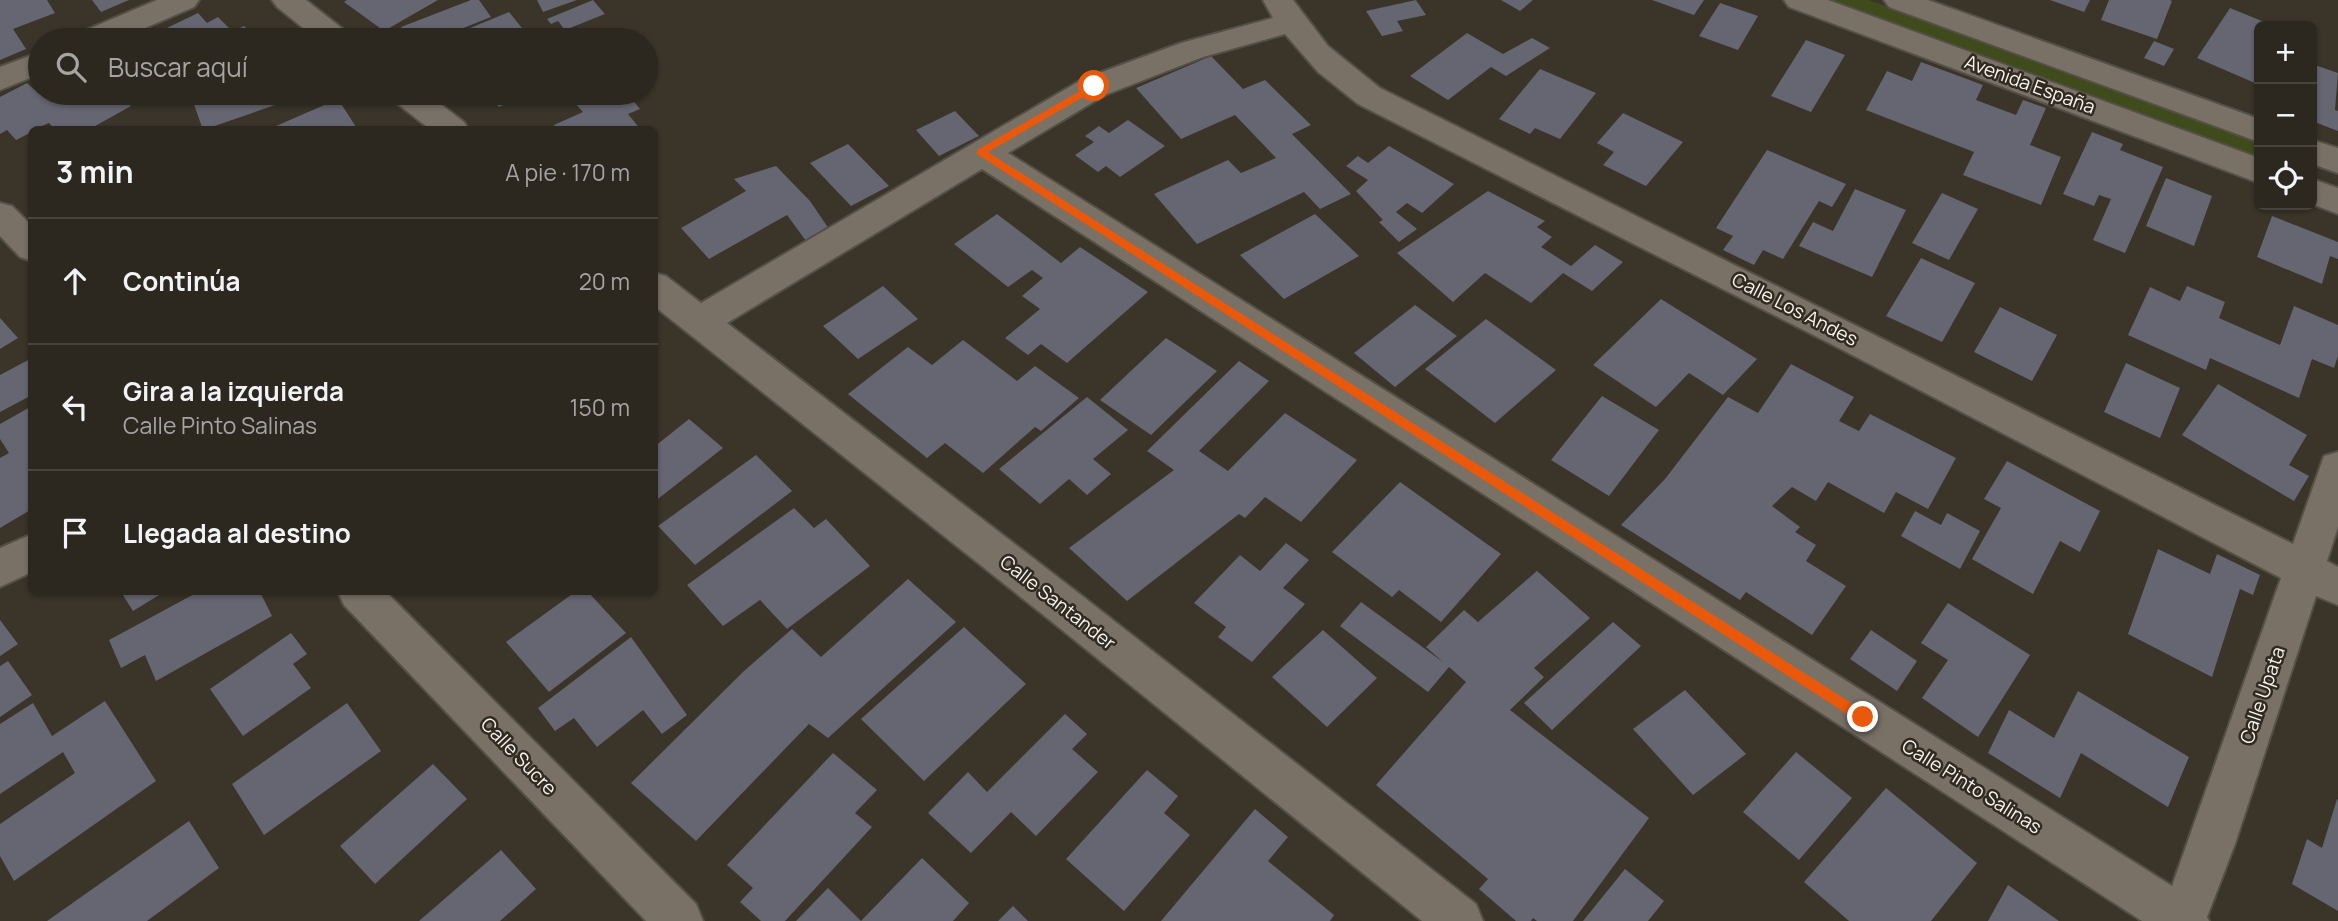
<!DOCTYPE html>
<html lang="es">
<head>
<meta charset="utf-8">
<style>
  body { margin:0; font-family:Manrope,sans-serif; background:#342f28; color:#f1f3f6 }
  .controls { position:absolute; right:21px; top:21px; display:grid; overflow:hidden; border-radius:10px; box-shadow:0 2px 5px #0004 }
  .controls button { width:63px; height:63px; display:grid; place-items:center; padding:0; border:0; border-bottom:2px solid #48443d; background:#2c271f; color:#f1f3f6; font:35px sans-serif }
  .stop { position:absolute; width:21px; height:21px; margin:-16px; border:5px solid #ea580c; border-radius:50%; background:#fff }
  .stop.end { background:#ea580c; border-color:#fff; box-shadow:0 2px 7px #0008 }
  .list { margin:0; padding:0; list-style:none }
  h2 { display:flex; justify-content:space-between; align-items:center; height:91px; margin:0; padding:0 28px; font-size:30px }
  h2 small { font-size:23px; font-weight:400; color:#a6a5a4 }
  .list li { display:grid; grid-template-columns:46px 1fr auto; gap:21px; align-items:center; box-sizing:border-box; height:126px; padding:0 28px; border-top:2px solid #48443d }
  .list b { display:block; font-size:26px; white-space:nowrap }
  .list p { margin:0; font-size:23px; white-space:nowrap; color:#a6a5a4 }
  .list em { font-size:23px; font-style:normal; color:#a6a5a4 }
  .icon { flex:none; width:38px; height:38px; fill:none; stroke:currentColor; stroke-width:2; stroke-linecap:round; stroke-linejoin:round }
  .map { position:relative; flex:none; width:2338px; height:921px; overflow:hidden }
  .search { position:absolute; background:#2c271f; box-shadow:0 2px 5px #0004; left:28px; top:28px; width:630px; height:77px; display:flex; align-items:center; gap:18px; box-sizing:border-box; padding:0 24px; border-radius:38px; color:#a6a5a4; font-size:26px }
  .panel { position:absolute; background:#2c271f; box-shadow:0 2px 5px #0004; left:28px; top:126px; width:630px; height:469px; border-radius:10px }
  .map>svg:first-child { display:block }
  .green { fill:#3f4b1a }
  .building { fill:#666572 }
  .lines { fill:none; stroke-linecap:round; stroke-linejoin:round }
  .street-casing { stroke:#544f47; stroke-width:4 }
  .secondary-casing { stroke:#544f47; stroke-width:4 }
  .street { fill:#797166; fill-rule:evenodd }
  .secondary { fill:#797166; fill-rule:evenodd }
  .route { fill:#ea580c }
  .labels { text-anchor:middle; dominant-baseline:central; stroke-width:5; stroke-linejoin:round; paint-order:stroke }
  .street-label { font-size:19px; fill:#f7f3ed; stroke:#302a20 }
</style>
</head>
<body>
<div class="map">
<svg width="2338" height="921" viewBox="0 0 2338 921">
  <rect width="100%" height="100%" fill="#3a3429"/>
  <path class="green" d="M1829 0H1869L2259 143V159Z"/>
  <path class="building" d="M0 0H47L55 13 13 29 26 49 0 60Z
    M92 0H129L101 12Z
    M347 0H438L384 31 344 2Z
    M471 0H479L491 17 433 40H421L418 35 408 39 401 27Z
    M537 0H577L543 12Z
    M593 0 605 14 565 30 558 21 551 24 547 19Z
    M1416 0 1426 15 1397 21 1403 31 1382 36 1366 11Z
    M1501 0H1533L1520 11Z
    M1652 0H1704L1694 15Z
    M2050 0H2090L2084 12Z
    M2109 0H2170L2172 1 2157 39 2101 20Z
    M1720 3 1758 16 1738 50 1699 36Z
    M2230 8 2274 26H2259V77L2255 83 2197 58Z
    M509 12 530 38 441 40Z
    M198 13 207 23 218 17 230 29 208 40H142Z
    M244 26 259 40H215Z
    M578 30 587 40H556Z
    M1467 33 1503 54 1532 38 1550 48 1506 76 1491 67 1448 100 1410 76Z
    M1806 40 1845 55 1811 112 1771 96Z
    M2154 41 2174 49 2164 66 2144 58Z
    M1211 56 1243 89 1265 80 1311 125 1292 134 1351 194 1320 209 1304 192 1197 244 1154 194 1228 160 1241 173 1276 158 1235 115 1181 139 1136 88Z
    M1921 62 1983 85 1976 100 2016 115 2023 100 2046 108 2030 145 2061 157 2041 205 1963 175 1974 152 1866 110 1887 71 1912 81Z
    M2312 64 2338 73 2335 110 2338 111V131L2312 121Z
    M1540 69 1596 93 1560 139 1535 128 1530 134 1499 119Z
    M27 83 39 94 116 93 131 106 88 130H56L49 123 32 130V132L16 140 7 130 0 134V97Z
    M201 93H310L203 130 191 96Z
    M487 93H529L499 107Z
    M591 93H627L640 109 628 114 641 130H558L554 125 583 112 573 101Z
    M338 99 358 130H267Z
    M955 111 979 136 939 156 916 130Z
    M1623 113 1683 142 1646 186 1603 165 1614 152 1597 143Z
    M1128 120 1165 146 1120 177 1106 166 1098 172 1075 155 1094 142 1085 136 1099 126 1109 133Z
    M2092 132 2123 144 2120 150 2163 167 2125 253 2093 240 2111 199 2099 195 2094 206 2063 194Z
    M848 144 889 186 851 206 810 163Z
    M1389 146 1454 184 1422 213 1407 203 1396 212 1417 229 1399 242 1379 222 1383 220 1356 191 1368 180 1346 166 1358 156 1368 163Z
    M1767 150 1846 184 1832 207 1819 201 1783 259 1763 250 1754 265 1723 250 1733 236 1716 228Z
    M776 166 810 201 829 229 806 241 787 215 709 259 681 228 746 191 734 179Z
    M2166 178 2212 196 2194 246 2146 226Z
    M1855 189 1906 210 1872 277 1799 246 1813 222 1833 231Z
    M1488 191 1545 221 1537 227 1552 237 1541 247 1571 266 1595 245 1623 262 1592 291 1563 273 1531 303 1485 273 1453 302 1397 253Z
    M1942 193 1978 209 1949 260 1912 243Z
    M997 214 1061 263 1080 247 1148 292 1067 363 1041 344 1028 355 1005 338 1040 309 1022 296 1043 278 1032 270 1008 287 954 244Z
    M1315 214 1359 256 1284 299 1240 255Z
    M2272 216 2338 242V259L2330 256 2322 284 2257 257Z
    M1921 258 1975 283 1942 342 1886 316Z
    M883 286 918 319 858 359 823 326Z
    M2187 286 2225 302 2219 318 2280 345 2294 306 2338 325V356L2334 368 2312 359 2299 398 2210 358 2206 370 2128 335 2150 287 2180 301Z
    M1661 299 1757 359 1723 395 1689 373 1656 407 1593 365Z
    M1415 305 1457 336 1395 387 1354 353Z
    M2000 307 2057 335 2032 381 1974 352Z
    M0 318 18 338 0 349Z
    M1486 319 1556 370 1495 423 1425 369Z
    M1166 338 1217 371 1151 435 1100 400Z
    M963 340 1017 381 1035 366 1079 398 1041 431 1035 427 983 473 945 443 927 458 848 394 908 347 932 365Z
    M32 358V395L0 412V375Z
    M1239 361 1269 381 1199 451 1228 471 1285 413 1357 460 1301 522 1265 497 1245 518 1239 514 1127 601 1069 548 1174 470 1147 451Z
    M2126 363 2180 388 2160 438 2104 412Z
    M1791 364 1854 397 1839 421 1859 431 1870 414 1956 458 1928 509 1896 492 1884 513 1828 482 1816 501 1792 487 1772 506 1800 527 1795 532 1816 545 1806 561 1846 586 1812 635 1746 592 1740 600 1621 525 1665 479 1728 397 1758 413Z
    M2218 384 2307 435 2289 465 2309 476 2294 501 2182 435Z
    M1602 396 1659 430 1609 496 1551 460Z
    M1087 397 1128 430 1093 459 1111 474 1087 495 1069 479 1040 504 999 469Z
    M32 406V509L0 528V458L9 453 0 439V424Z
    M689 419 723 448 654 502V447Z
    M756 455 792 491 695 565 658 526Z
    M2007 461 2100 511 2080 552 2060 541 2033 594 1972 559 2001 508 1984 499Z
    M1400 482 1501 554 1441 622 1399 590 1392 597 1332 552Z
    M794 508 814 528 826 519 870 566 787 629 760 600 723 626 687 585Z
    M1915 511 1941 525 1947 513 1980 531 1960 569 1901 536Z
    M1286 543 1309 560 1283 588 1305 604 1252 662 1218 637 1226 627 1194 603 1240 555 1260 571Z
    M2158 549 2210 574 2217 554 2260 575 2253 595 2240 589 2212 677 2128 634Z
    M1537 571 1590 618 1534 668 1544 677 1510 710 1649 818 1573 921H1537L1533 918 1531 921H1516L1479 889 1488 879 1376 785 1466 682 1449 667 1428 692 1340 626 1361 602 1443 662 1426 647 1464 610 1478 622Z
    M908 579 956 622 828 738 809 724 696 841 631 783 744 671 792 629 821 657Z
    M121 592H164L133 611Z
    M198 592H260L272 616 156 681 145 655 121 668 109 640Z
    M575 592H588L626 633 549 692 506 642Z
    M1948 603 2030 655 1978 737 1922 698 1948 660 1921 643Z
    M0 620 18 644 0 656Z
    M1613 622 1641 646 1552 730 1524 703Z
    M964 627 1026 684 924 781 861 719Z
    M1323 630 1377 678 1327 727 1272 677Z
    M1871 630 1917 661 1897 691 1850 659Z
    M291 633 307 654 293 664 311 688 243 736 210 689Z
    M631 637 687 715 662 734 643 710 597 747 574 718 555 731 538 708Z
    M8 661 32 695 0 717V666Z
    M1685 690 1746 754 1693 795 1633 729Z
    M2078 691 2189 757 2168 807 2081 753 2060 798 1988 753 2009 710 2054 738Z
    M105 701 156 781 14 881 0 856V824L75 773 63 752 0 794V724L33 703 52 736Z
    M347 703 381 751 264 835 232 784Z
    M1065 714 1087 734 1072 749 1098 772 1036 836 1011 812 971 853 928 813 968 772 987 792Z
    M1796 752 1852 798 1799 860 1743 812Z
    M833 753 877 790 855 813 872 827 785 921H761L740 902 753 888 727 865Z
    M433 764 467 799 375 884 340 846Z
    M1147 770 1178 796 1164 813 1190 835 1124 911 1066 859Z
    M1886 788 1977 863 1931 921H1849L1804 882Z
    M2337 799 2338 800V911L2292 884 2307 839 2322 848Z
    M1255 809 1288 837 1268 861 1334 915 1330 921H1161Z
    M189 821 219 868 147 921H47Z
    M501 850 536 889 500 921H419Z
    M922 858 969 903 953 921H861Z
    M1625 869 1664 901 1648 921H1583Z
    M2008 885 2059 921H1988Z
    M828 888 861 921H796Z
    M1013 906 1028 921H998Z"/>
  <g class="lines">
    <g class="street-casing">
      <path id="street" d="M157 0H199L194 7 117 40H75L79 33Z
        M272 0H306L348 33 352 40H318L277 7Z
        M1263 0H1293L1328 46 1380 88 2293 544 2324 456 2338 452V527L2327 561 2338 567V605L2316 596 2235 844 2207 917 2209 921H2142L982 169 727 323 1081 595 1476 904 1483 921H1422L1051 621 654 306V273L666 276 701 303 1083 79 1181 43 1273 18ZM1285 34 1318 72 1358 104 1835 346 2281 578 2172 886 1008 153 1105 95 1203 57Z
        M40 52V74L0 90V67Z
        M389 93H426L464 122 469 130H431L394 101Z
        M0 203 12 206 32 226V261L20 257 0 236Z
        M32 534V572L0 587V548Z
        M338 592H386L696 904 703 921H646L344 605Z"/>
    </g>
    <g class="secondary-casing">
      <path id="secondary" d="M1784 0H1828L2259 158V183L1789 7Z
        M1884 0H1928L2259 119V142L1889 7Z
        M2312 140 2338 148V173L2312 164Z
        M2312 179 2338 188V214L2312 204Z"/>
    </g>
    <use href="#street" class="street"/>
    <use href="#secondary" class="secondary"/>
  </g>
  <path class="route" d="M1094 83 1099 86 1097 89 988 152 1867 713V721H1858L977 154V150Z"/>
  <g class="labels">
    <g class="street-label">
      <text transform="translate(2030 84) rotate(20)">Avenida España</text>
      <text transform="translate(1795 309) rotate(27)">Calle Los Andes</text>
      <text transform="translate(1058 602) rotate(38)">Calle Santander</text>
      <text transform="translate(2262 695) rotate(-71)">Calle Upata</text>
      <text transform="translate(519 756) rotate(46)">Calle Sucre</text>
      <text transform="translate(1972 786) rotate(32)">Calle Pinto Salinas</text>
    </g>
  </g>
</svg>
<div class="controls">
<button>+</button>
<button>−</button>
<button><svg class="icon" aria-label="locate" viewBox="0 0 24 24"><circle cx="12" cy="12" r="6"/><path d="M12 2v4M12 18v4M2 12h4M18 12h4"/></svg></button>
</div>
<div class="stop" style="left:1094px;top:86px"></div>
<div class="stop end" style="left:1863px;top:717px"></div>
<div class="search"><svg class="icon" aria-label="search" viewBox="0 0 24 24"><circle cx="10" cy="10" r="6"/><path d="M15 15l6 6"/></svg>Buscar aquí</div>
<section class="panel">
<h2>3 min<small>A pie · 170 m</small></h2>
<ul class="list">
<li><svg class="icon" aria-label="ahead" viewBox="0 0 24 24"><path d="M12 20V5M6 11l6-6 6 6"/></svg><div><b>Continúa</b></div><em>20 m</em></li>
<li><svg class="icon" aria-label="left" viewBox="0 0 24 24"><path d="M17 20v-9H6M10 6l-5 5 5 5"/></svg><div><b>Gira a la izquierda</b><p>Calle Pinto Salinas</p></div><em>150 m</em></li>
<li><svg class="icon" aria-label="arrive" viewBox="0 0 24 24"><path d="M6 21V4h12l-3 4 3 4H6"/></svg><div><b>Llegada al destino</b></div></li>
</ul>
</section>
</div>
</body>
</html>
